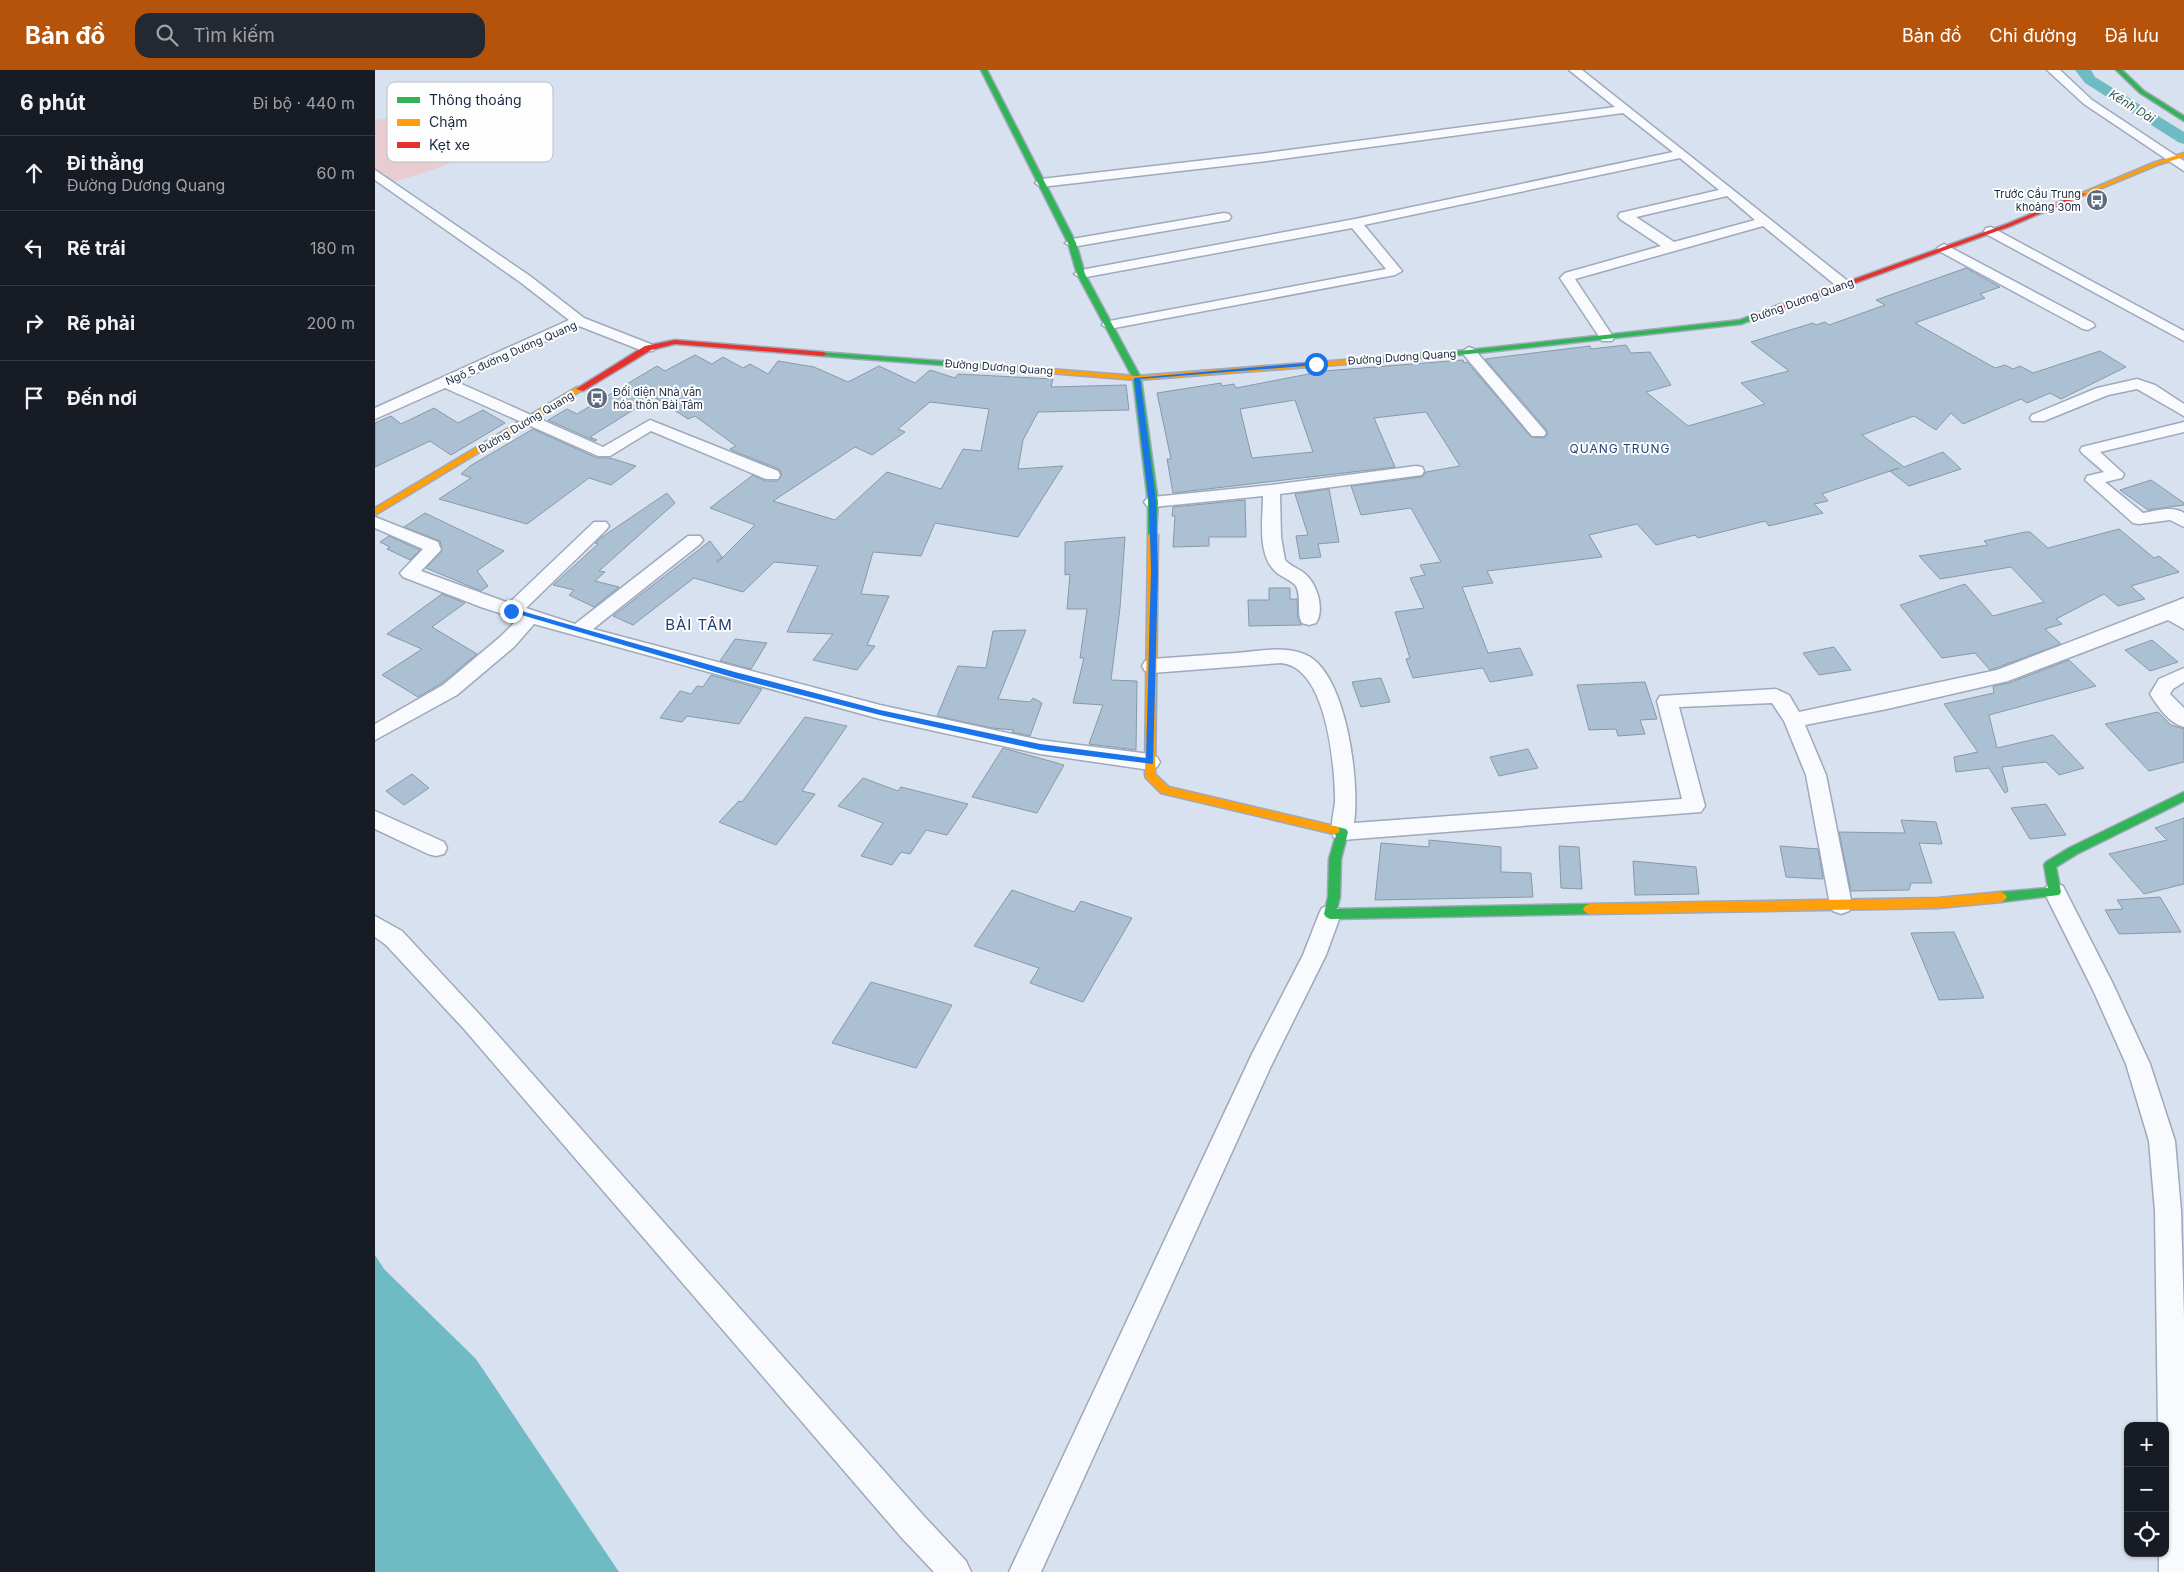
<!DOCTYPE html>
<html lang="vi">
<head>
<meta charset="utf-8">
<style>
  body { margin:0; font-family:Inter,sans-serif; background:#242831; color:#f1f3f6 }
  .controls { position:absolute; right:15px; bottom:15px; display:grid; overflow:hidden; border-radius:10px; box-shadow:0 1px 4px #0004 }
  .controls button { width:45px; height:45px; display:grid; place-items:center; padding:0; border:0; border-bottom:1px solid #363941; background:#171b24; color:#f1f3f6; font:25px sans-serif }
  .stop { position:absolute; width:15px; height:15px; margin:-11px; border:4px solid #1a73e8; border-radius:50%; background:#fff }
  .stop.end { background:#1a73e8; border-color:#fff; box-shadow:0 1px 5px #0008 }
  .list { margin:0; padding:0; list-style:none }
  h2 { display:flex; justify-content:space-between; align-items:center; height:65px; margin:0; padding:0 20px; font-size:21px }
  h2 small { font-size:16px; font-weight:400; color:#9ea1a6 }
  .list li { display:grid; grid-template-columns:32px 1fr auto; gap:15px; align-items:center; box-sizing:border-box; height:75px; padding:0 20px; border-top:1px solid #363941 }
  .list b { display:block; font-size:19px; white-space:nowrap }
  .list p { margin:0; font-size:16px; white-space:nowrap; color:#9ea1a6 }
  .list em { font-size:16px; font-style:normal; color:#9ea1a6 }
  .icon { flex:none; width:28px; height:28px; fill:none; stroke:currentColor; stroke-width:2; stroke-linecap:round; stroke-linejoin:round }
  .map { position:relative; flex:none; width:1809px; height:1502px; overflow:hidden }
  header { display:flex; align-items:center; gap:30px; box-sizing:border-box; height:70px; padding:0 25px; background:#b45309; color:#fff }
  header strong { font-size:24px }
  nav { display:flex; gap:28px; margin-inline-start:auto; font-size:18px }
  .search { width:350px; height:45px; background:#242831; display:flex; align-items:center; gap:12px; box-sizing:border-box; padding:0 18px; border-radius:15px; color:#9ea1a6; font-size:19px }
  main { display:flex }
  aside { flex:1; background:#171b24 }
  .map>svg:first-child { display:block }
  .green { fill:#e7cdd2 }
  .water { fill:#6fbbc4 }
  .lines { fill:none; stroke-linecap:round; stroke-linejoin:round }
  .canal { fill:#6fbbc4; fill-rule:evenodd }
  .building { fill:#abc1d3; stroke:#8799a8; fill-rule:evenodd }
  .street-casing { stroke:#9ea9bb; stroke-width:3 }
  .fast-casing { stroke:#9ea9bb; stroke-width:3 }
  .slow-casing { stroke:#9ea9bb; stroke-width:3 }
  .jam-casing { stroke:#9ea9bb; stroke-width:3 }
  .street { fill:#f9fafd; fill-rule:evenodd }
  .fast { fill:#30b455; fill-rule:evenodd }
  .slow { fill:#ff9f0a; fill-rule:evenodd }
  .jam { fill:#e5322d; fill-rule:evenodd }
  .route { fill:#1a73e8 }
  .labels { text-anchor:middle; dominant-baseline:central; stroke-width:4; stroke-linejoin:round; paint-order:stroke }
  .far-poi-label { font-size:11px; fill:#1a2942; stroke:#fefefe; text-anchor:end }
  .far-street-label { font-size:11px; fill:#1a2942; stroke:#fefefe }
  .far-water-label { font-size:12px; font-style:italic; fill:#325253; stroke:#fefefe }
  .far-neighbourhood-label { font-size:12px; letter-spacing:1px; fill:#1f3f76; stroke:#fefefe }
  .neighbourhood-label { font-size:15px; letter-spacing:1px; fill:#1f3f76; stroke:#fefefe }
  .key { fill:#fefefe; stroke:#babec6; stroke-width:1 }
  .key-label { font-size:14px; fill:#1a2942 }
</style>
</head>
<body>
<header>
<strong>Bản đồ</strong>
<div class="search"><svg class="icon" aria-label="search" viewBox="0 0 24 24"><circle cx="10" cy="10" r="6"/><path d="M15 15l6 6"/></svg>Tìm kiếm</div>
<nav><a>Bản đồ</a><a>Chỉ đường</a><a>Đã lưu</a></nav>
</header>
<main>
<aside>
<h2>6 phút<small>Đi bộ · 440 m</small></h2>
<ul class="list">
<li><svg class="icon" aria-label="ahead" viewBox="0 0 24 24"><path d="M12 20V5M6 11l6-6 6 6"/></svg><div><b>Đi thẳng</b><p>Đường Dương Quang</p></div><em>60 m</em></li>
<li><svg class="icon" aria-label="left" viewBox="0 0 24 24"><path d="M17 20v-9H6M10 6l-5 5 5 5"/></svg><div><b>Rẽ trái</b></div><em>180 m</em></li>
<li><svg class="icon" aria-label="right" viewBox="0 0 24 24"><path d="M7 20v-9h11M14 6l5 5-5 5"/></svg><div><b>Rẽ phải</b></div><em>200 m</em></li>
<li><svg class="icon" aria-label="arrive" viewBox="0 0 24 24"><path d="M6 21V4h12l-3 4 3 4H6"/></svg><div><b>Đến nơi</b></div></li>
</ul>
</aside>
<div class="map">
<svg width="1809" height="1502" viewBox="0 0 1809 1502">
  <rect width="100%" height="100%" fill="#d8e1ef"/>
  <path class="green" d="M135 32C138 79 53 102 18 112L0 99V50Z"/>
  <path class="water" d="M0 1185 9 1199 101 1289 244 1502H0Z"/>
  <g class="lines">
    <path class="canal" d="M1700 0H1716L1720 7 1809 62V74L1803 72 1710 13Z"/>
  </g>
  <path class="building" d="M1591 198 1625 217 1605 224 1610 228 1540 253 1620 298 1630 295 1638 299 1645 296 1658 303 1725 281 1751 297 1686 329 1675 323 1652 333 1646 329 1588 354 1576 343 1561 360 1539 346 1487 365 1529 397 1568 382 1586 399 1534 416 1515 401 1524 398 1447 424 1453 431 1439 434 1448 443 1394 456 1390 451 1323 468 1320 465 1281 475 1262 454 1214 465 1227 487 1112 501 1118 513 1087 517 1113 583 1145 578 1158 605 1115 612 1108 598 1038 608 1031 589 1035 588 1020 542 1049 538 1035 508 1050 505 1045 495 1066 492 1036 438 986 445 976 416 1047 407 1051 402 1085 396 1051 342 999 348 1020 397 798 423 792 389H796L782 323 846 313 847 316 859 314 861 318 949 301 1088 290 1089 293 1092 292 1156 367 1169 368 1173 364 1171 359 1110 289 1215 276 1216 279 1251 275 1256 283 1275 282 1296 315 1271 322 1313 356 1390 334 1366 313 1414 301 1376 272 1438 253 1441 255 1450 252 1454 255 1510 235 1501 230ZM920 330 938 382 877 388 865 339Z
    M320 285 337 294 348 287 368 298 375 294 393 304 403 291 439 297 473 312 504 296 540 313 555 300 580 308 583 304 678 309 676 317 751 315 754 340 663 342 648 370 643 399 688 396 643 467 560 453 546 486 498 482 486 524 514 526 492 575 500 576 482 600 438 590 458 564 412 562 443 496 399 492 368 522 319 508 258 555 238 546 335 471 347 487 342 491 343 492 380 455 335 438 378 405 390 411H403L407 404 404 399 358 381 355 379 361 376 320 346 313 349 279 327 215 367 222 370 220 371 173 350 192 339 202 344 282 296 290 301ZM555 332 614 339 606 381 588 379 566 419 512 402 460 450 398 431 480 377 497 385 530 362 523 359Z
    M59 338 83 353 108 340 130 353 76 385 55 371 0 397V353L16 346 26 354Z
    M158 359 222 388H235L261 396 236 415 214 408 152 454 64 429 96 408 86 404 95 396Z
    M1776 410 1809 433V435L1773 440 1745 420Z
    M954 419 964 472 943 474 946 487 925 489 921 466 933 465 920 424Z
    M292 423 300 433 224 501 230 502 220 511 244 517 219 537 194 525 199 520 178 515 223 474 220 473 227 467Z
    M870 430 871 467H834V476L798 477 800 446H797L798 437Z
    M50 443 129 481 102 501 113 516 106 521 51 498 67 481 65 471 29 457Z
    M1744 459 1779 488 1784 486 1804 502 1756 516 1770 529 1743 536 1729 524 1681 549 1687 554 1670 559 1686 574 1621 598 1615 600 1600 583 1567 588 1525 535 1590 514 1618 546 1669 532 1636 497 1565 509 1544 486 1613 475 1609 471 1650 462H1655L1673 478Z
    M14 466 45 480 35 490 12 479 15 477 5 472Z
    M750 467 745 538 736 610 762 611 761 680 714 674 728 635 698 633 709 588H705L712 539H692L695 504 690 505V472Z
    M894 518H915V529H922L923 549 927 555 874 556 873 530H894Z
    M67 524 90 533 57 557 102 584 67 613 43 627 7 605 47 579 12 564Z
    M651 560 623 629 655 632 658 628 667 633 655 666 637 662 639 660 617 658 562 646 583 596 611 598 618 561Z
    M360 569 392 573 376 599 345 591Z
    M1777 570 1803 592 1775 601 1750 580Z
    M1459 577 1476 600 1444 605 1428 583Z
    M1694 590 1721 616 1614 645 1622 678 1678 665 1709 698 1684 705 1671 692 1627 697 1633 721 1630 723 1614 698 1581 702 1579 687 1603 682 1569 634 1619 623 1618 616 1634 613Z
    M336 605 387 619 364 654 312 646 307 652 285 648 305 621 316 624 322 616 328 617Z
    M1006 608 1015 632 986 637 977 612Z
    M1270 612 1282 649 1265 650 1270 664 1243 666 1241 659 1214 660 1202 615Z
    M1783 642 1796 655 1809 659V692L1774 701 1730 654Z
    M430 647 472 656 427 721 440 724 401 775 344 752 364 731 367 732Z
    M628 678 689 695 662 743 597 727Z
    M1153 679 1163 698 1124 706 1115 687Z
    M37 704 54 718 29 735 11 721Z
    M488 708 523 721 526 717 593 734 572 765 551 760 535 784 526 782 517 795 486 786 508 753 463 736Z
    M1671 734 1691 765 1655 769 1636 738Z
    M1809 748V814L1769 824 1734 784 1792 770 1780 758Z
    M1526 750 1561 752 1567 774 1544 773 1557 813H1536L1534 820 1476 821 1464 762 1530 763Z
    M1054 770 1126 777V802L1156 803 1158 827 1000 830 1006 773 1054 777Z
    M1184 776 1204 777 1207 819 1186 818Z
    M1405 776 1443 779 1448 809 1411 807Z
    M1258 791 1321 797 1324 824 1260 825Z
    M637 820 699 842 706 831 757 848 708 932 655 913 664 898 599 876Z
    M1785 827 1806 862 1744 864 1730 840 1748 839 1742 830Z
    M1579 862 1609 928 1564 930 1536 863Z
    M496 912 577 935 541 998 457 973Z"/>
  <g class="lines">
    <g class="street-casing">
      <path id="street" d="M1194 0H1207L1474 212 1476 215 1474 218H1464L1388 156 1200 209 1239 268 1237 271H1227L1185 208 1190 203 1286 176 1245 149 1243 146 1245 143 1344 120 1305 88 989 155 1027 201 1020 205 734 259 727 255 729 252 1011 199 977 158 706 208 699 204 706 200 980 149 1298 82 1248 43 892 91 666 117 660 113 666 109 892 83 1240 37ZM1352 126 1380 150 1299 172 1261 147Z
        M1672 0H1685L1717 30 1809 91V101L1709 34Z
        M0 100 155 206 209 248 278 275 280 278 278 281H268L204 256 82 312 228 377 275 350 403 401 405 405 403 409H391L276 361 235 386H223L70 318 0 349V338L194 250 145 212 0 110Z
        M849 143 854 144 856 147 854 150 697 177 690 173 697 169Z
        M1616 157 1809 261V271L1611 164 1609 161 1611 158Z
        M1569 174 1718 253 1720 256 1713 260 1708 259 1564 181 1562 178Z
        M1094 277 1099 279 1169 360 1171 363 1169 366H1157L1089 285 1086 282Z
        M1762 309 1780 315 1809 334V346L1762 319 1733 325 1669 351H1657L1655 348 1657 345 1722 318Z
        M1809 352V362L1725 382 1749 404 1747 408 1730 412 1768 443C1780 441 1798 435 1809 443V457L1795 450 1764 454 1758 453 1710 410 1712 406 1729 402 1707 383 1705 380 1707 377Z
        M1041 396 1047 397 1049 401 1047 405 905 424 906 467 910 490C915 496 923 498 929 503 942 513 950 539 941 553L934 555 927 553C921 543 927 528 921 516 915 509 905 507 899 500 882 483 888 447 888 426L778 437 772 436 769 432 772 428 778 427 896 415Z
        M0 447 63 472 66 480 46 501 134 533 219 452H231L234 456 231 460 151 538 200 554 313 466H325L328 470 325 474 218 559 505 635 665 670 775 684 782 687 785 692 782 697 775 700 665 684 505 649 159 554 139 577 82 625 0 670V654L68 615 125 567 143 549 106 537 28 507 25 503 48 479 0 458Z
        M1809 528V559L1793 550 1633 611 1512 639 1430 655 1451 705 1477 835 1474 841 1466 844 1458 841 1455 835 1431 705 1409 651 1397 633 1304 637 1330 736 1326 742 967 770 959 768C953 756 961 740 960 726 959 690 951 597 906 593L777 603 770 601 767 596 770 591 777 589C805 587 833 585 861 583 883 581 908 576 929 584 972 600 985 714 979 753L1307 729 1282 631 1285 626 1401 619 1414 625 1424 642 1622 600Z
        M1809 598V612L1798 619 1795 624 1809 638V657C1794 653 1783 637 1775 624L1784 609Z
        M0 741 69 772 72 778 69 784 61 786 53 784 0 759Z
        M1680 813 1688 816 1737 912 1775 994 1800 1071 1806 1141 1809 1248V1502H1784V1483H1790V1356H1783L1780 1141 1774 1071 1751 994 1718 920 1669 822 1672 816Z
        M955 835 963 838 966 844 951 885 896 996 666 1502H634L877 984 928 885 944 844 947 838Z
        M0 846 27 861 105 945 548 1445 591 1491 596 1502H559L526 1467 89 959 11 875 0 867Z"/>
    </g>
    <g class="fast-casing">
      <path id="fast" d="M606 0H612L701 173 710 204 766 308 783 432 781 467H775L773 465V432L758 308 702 204 693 173Z
        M1741 0H1747L1769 21 1809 46V51L1765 23Z
        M1406 234 1413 236 1366 254 1094 284 1022 290 1018 288 1022 286 1094 280 1365 250Z
        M445 282 674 299 678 301 674 303 448 286 444 284Z
        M1809 722V731L1702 784 1681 797 1686 822 1684 825 1626 832 1622 830 1620 827 1622 824 1626 822 1673 818 1669 795 1671 792 1694 778Z
        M959 756 971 759 973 762 966 789 965 827 962 839 1214 834 1218 836 1220 839 1218 842 1214 844 955 849 951 847 949 844 953 827 954 789 961 765 955 763 953 760 955 757Z"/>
    </g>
    <g class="slow-casing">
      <path id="slow" d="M1809 83V87L1782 95 1710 125 1705 124 1778 93Z
        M1022 286 1026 288 1025 290 762 310 674 303 670 301 674 299 762 306Z
        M202 317 209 319 0 445V438Z
        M778 462 783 465 780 704 794 717 959 756 963 757 965 760 963 763 959 764 790 724 786 723 771 708 770 705 773 465Z
        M1626 822 1630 824 1632 827 1630 830 1626 832 1563 838 1214 844 1210 842 1208 839 1210 836 1214 834 1563 828Z"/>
    </g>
    <g class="jam-casing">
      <path id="jam" d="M1706 123 1711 124 1636 156 1412 238 1405 236 1632 154Z
        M300 270 448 282 452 284 448 286 300 274 276 280 208 321 201 319 270 276Z"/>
    </g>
    <use href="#street" class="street"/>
    <use href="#fast" class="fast"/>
    <use href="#slow" class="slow"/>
    <use href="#jam" class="jam"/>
  </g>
  <path class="route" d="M941 292 943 295 765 309 781 432 783 500 778 694 665 680 505 645 360 608 133 541 136 538 360 602 505 640 665 674 771 688 776 500 774 432 759 308Z"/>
  <defs>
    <g id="bus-disc" transform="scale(1.125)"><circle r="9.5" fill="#5c697f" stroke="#fefefe"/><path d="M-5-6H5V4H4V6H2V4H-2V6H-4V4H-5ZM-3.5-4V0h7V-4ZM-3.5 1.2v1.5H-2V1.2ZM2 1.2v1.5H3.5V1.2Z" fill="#fff"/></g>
  </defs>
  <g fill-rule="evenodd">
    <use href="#bus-disc" x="1722" y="130"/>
    <use href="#bus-disc" x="222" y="328"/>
  </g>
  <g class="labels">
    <g class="far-poi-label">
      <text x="1706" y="124">Trước Cầu Trung<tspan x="1706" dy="13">khoảng 30m</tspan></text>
      <text x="238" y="322" text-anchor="start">Đối diện Nhà văn<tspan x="238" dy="13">hóa thôn Bài Tâm</tspan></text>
    </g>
    <g class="far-street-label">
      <text transform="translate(1427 230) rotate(-20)">Đường Dương Quang</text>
      <text transform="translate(136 283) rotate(-24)">Ngõ 5 đường Dương Quang</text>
      <text transform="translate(1027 287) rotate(-4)">Đường Dương Quang</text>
      <text transform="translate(624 297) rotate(4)">Đường Dương Quang</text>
      <text transform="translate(151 352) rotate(-31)">Đường Dương Quang</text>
    </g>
    <g class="far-water-label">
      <text transform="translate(1757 36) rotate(32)">Kênh Dài</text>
    </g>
    <g class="far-neighbourhood-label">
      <text x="1245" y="378">QUANG TRUNG</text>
    </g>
    <g class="neighbourhood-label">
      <text x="324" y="554">BÀI TÂM</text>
    </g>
  </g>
  <rect x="12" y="12" width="166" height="80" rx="8" class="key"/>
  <rect x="22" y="27" width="23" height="6" fill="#30b455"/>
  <rect x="22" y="49" width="23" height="7" fill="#ff9f0a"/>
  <rect x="22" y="72" width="23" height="6" fill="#e5322d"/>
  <g class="key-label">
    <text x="54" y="35">Thông thoáng</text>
    <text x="54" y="57">Chậm</text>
    <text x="54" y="80">Kẹt xe</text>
  </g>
</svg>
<div class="controls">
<button>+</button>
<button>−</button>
<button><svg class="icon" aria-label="locate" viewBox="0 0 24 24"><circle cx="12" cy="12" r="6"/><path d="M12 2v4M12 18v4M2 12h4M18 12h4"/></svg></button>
</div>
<div class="stop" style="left:941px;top:294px"></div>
<div class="stop end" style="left:136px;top:541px"></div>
</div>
</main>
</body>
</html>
